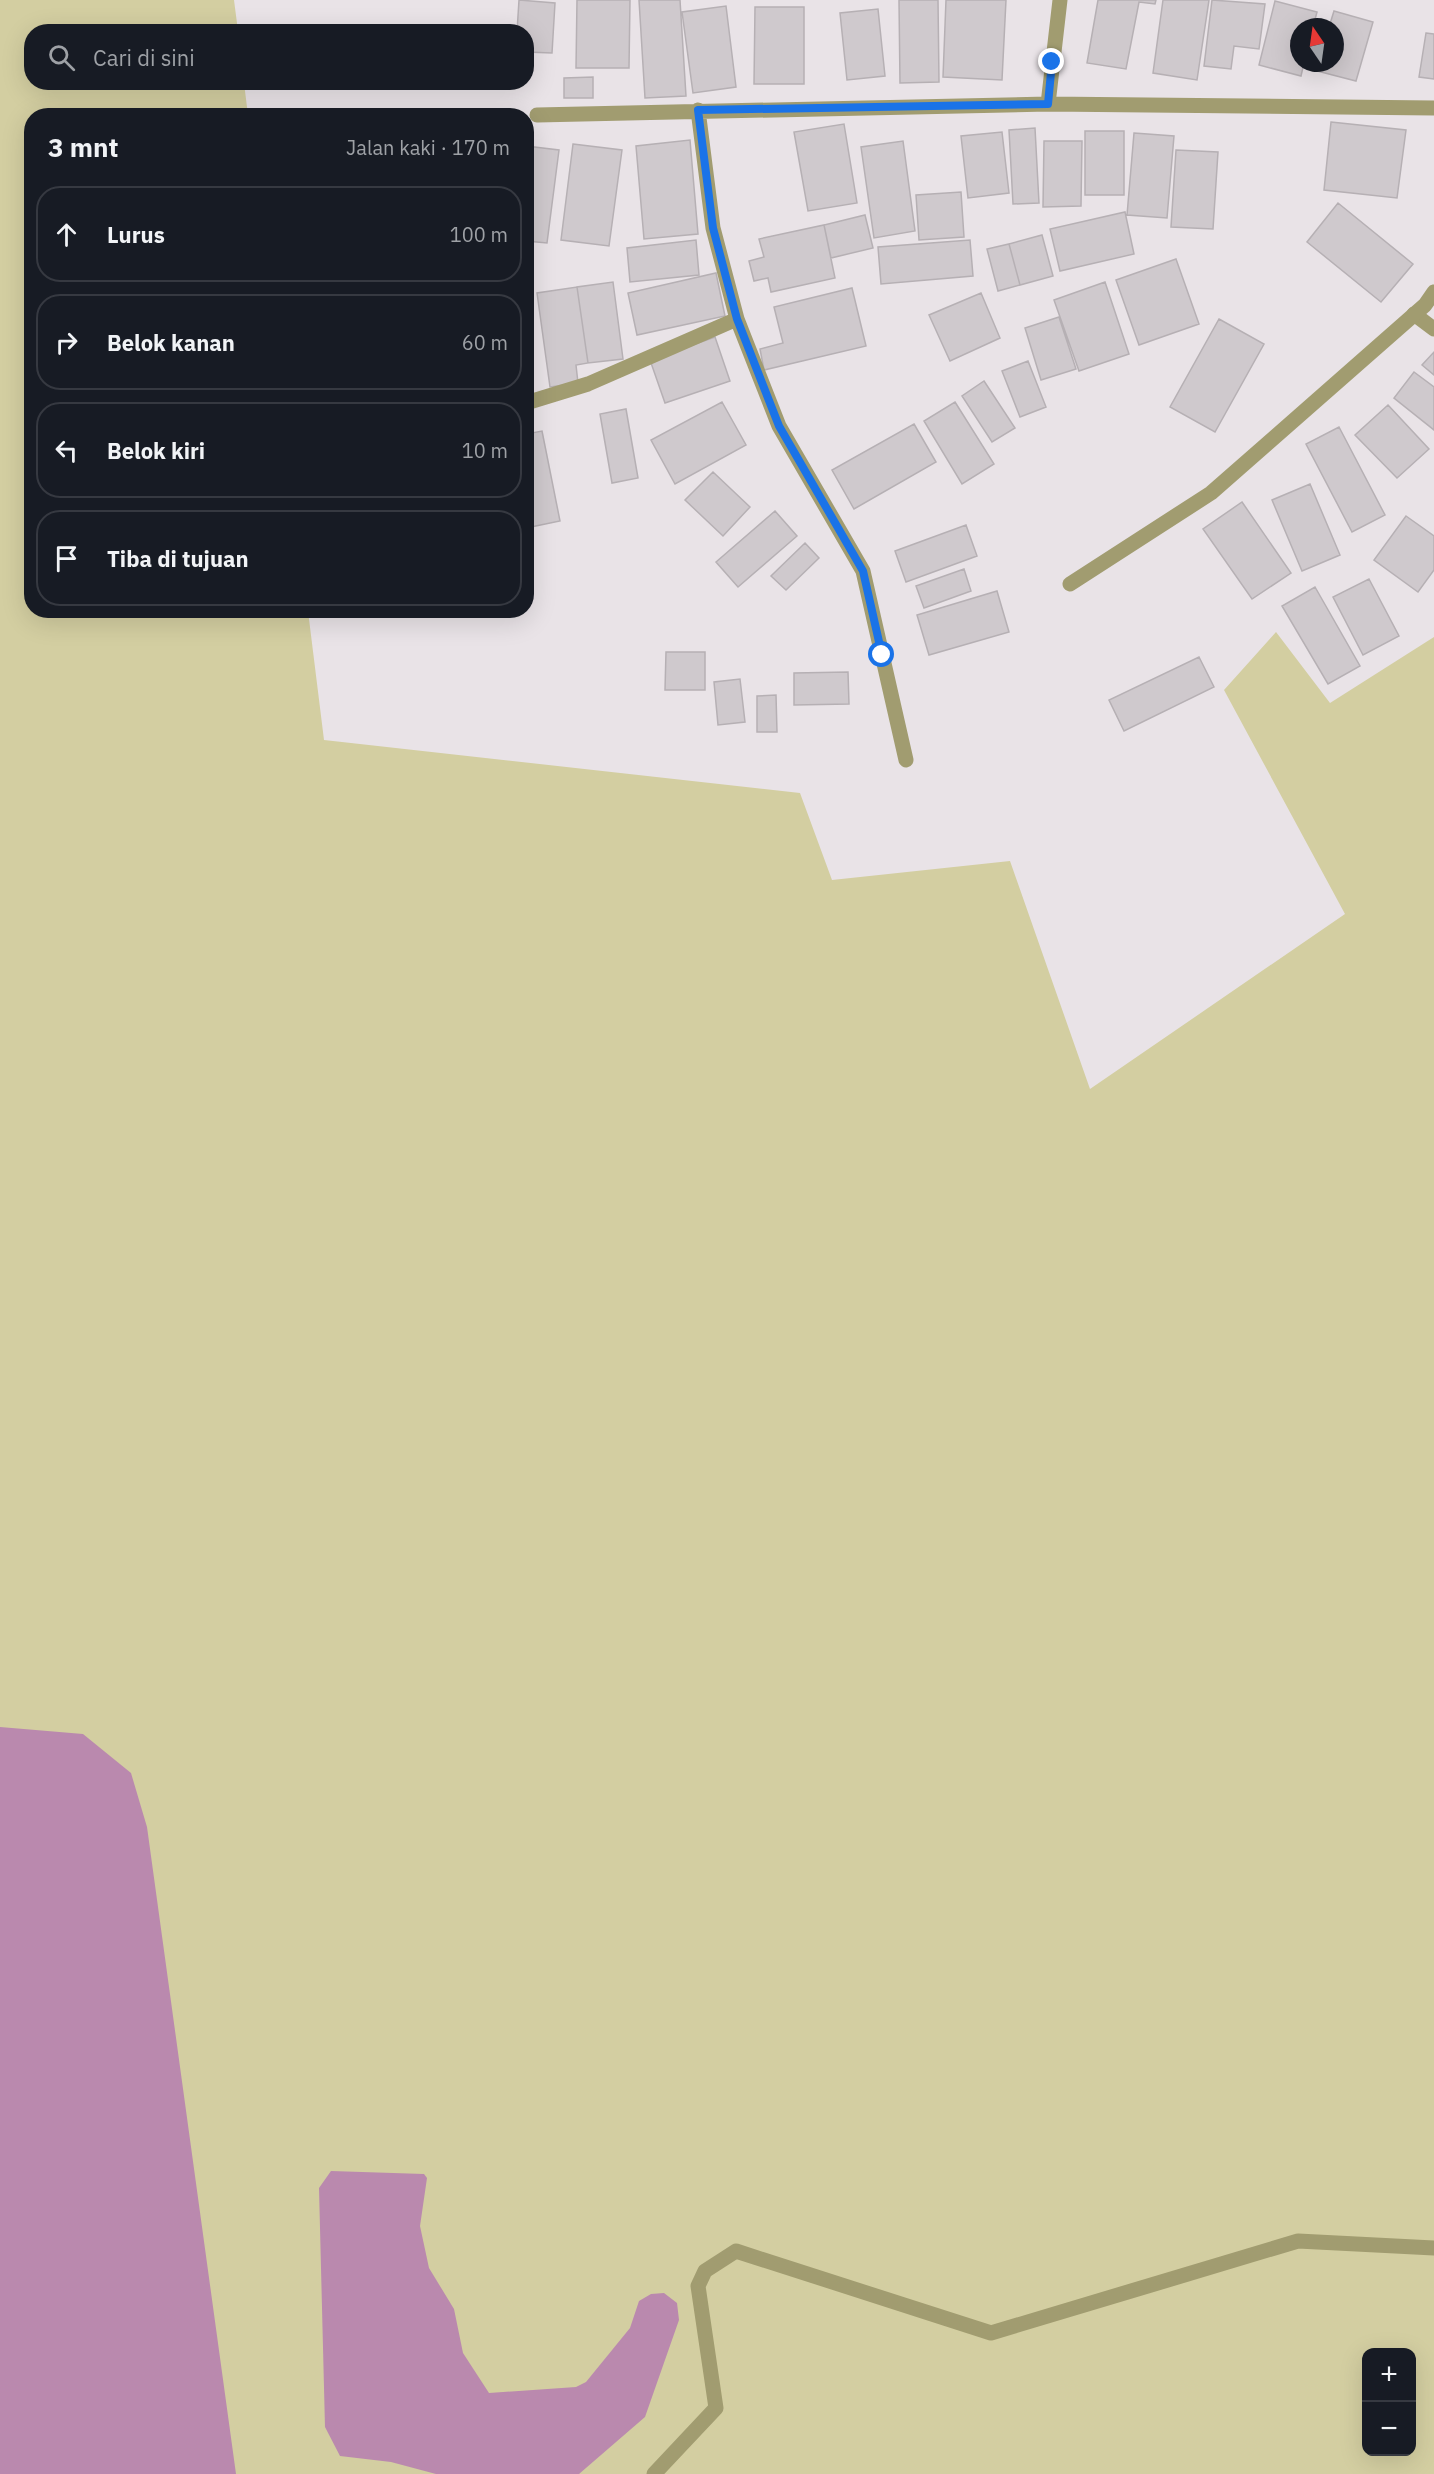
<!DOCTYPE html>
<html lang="id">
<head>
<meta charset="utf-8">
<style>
  body { margin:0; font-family:"IBM Plex Sans",sans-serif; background:#20242c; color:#f1f3f6 }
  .controls { position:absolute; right:18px; bottom:18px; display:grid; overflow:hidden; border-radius:12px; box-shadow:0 6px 24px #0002 }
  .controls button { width:54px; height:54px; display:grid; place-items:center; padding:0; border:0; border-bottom:2px solid #363941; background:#171b24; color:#f1f3f6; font:30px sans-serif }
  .compass { position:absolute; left:1290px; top:18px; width:54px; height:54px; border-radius:50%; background:#171b24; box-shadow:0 6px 24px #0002; rotate:347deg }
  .stop { position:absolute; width:18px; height:18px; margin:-14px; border:4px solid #1a73e8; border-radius:50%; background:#fff }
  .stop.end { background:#1a73e8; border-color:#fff; box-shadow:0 2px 6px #0008 }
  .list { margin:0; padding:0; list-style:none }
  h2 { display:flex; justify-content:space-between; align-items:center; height:78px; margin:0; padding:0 24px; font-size:26px }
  h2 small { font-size:20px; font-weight:400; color:#9ea1a6 }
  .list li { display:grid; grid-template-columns:39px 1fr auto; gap:18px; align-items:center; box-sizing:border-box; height:96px; margin:0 12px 12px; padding:0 12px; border:2px solid #363941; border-radius:24px }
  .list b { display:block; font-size:22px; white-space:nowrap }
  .list em { font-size:20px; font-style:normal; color:#9ea1a6 }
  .icon { flex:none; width:33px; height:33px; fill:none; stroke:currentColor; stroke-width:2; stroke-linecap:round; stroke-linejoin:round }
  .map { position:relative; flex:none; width:1434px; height:2474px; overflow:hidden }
  .search { position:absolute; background:#171b24; box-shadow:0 6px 24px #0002; left:24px; top:24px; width:510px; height:66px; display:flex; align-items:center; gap:15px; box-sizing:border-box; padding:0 21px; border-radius:24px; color:#9ea1a6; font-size:22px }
  .panel { position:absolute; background:#171b24; box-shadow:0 6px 24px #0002; left:24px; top:108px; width:510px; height:510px; border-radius:24px }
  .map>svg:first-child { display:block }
  .green { fill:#d3cea1; fill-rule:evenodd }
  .water { fill:#ba89ae }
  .building { fill:#cfc9cd; stroke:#b6b0b4; stroke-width:1.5 }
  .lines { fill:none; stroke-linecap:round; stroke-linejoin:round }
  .lane { stroke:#a19c70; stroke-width:15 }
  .street { stroke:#a19c70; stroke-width:15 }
  .route { stroke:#1a73e8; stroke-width:8 }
</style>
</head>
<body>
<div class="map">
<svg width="1434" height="2474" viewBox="0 0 1434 2474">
  <rect width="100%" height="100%" fill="#e9e3e7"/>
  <path class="green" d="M0 0H234L238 31 32 32V82L244 83 248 115 32 116V610L308 611 324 740 800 793 832 880 1010 861 1090 1089 1345 914 1224 690 1276 632 1330 703 1434 637V2474H0ZM1366 2352H1412V2452H1366Z"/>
  <path class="water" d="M0 1727 83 1734 131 1773 147 1827 236 2474H0Z
    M331 2171 424 2174 427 2178 420 2226 429 2268 454 2309 463 2353 489 2393 576 2387 586 2382 630 2328 639 2301 651 2294 664 2293 677 2303 679 2320 645 2417 579 2474H436L391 2462 340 2456 325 2427 319 2188Z"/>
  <path class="building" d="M519 0 555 3 552 53 526 52V32H517Z
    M577 0H630L629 68H576Z
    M639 0H680L686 96 645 98Z
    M899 0H938L939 82 900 83Z
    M946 0H1006L1002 80 943 77Z
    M1098 0H1156L1155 4 1139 2 1126 69 1087 63Z
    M1163 0H1209L1197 80 1153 73Z
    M1212 0 1265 4 1259 49 1234 46 1231 69 1204 66Z
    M1275 1 1317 12 1313 27H1299V63H1304L1301 76 1259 65Z
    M726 6 736 87 693 93 682 12Z
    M755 7H804V84H754Z
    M878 9 885 76 847 80 840 13Z
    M1334 11 1373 22 1356 81 1317 71 1319 63H1335V27H1329Z
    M1426 33 1434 34V79L1419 77Z
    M593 77V98H564V78Z
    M1331 122 1406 130 1397 198 1324 190Z
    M844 124 857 203 808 211 794 132Z
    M1035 128 1039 203 1013 204 1009 130Z
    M1085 131H1124V195H1085Z
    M1002 132 1009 193 968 198 961 136Z
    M1134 133 1174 136 1167 218 1127 215Z
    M690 140 698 234 644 239 636 146Z
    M903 141 915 231 874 238 861 147Z
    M1044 141H1082L1081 206 1043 207Z
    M573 144 622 150 609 246 561 240Z
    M526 146 559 150 547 243 526 241Z
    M1176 150 1218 152 1213 229 1171 227Z
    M961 192 964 237 919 240 916 195Z
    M1338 203 1413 264 1381 302 1307 242Z
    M1125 212 1134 254 1060 271 1050 229Z
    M865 215 873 248 831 258 824 225Z
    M824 225 835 278 771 292 768 278 754 281 749 261 764 257 759 239Z
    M1042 235 1053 276 1020 285 1009 244Z
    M696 240 699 275 630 282 627 248Z
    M970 240 973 276 881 284 878 247Z
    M1009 244 1020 285 998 291 987 249Z
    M1176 259 1199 324 1139 345 1116 280Z
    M716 273 725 316 637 335 628 293Z
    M613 282 623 359 588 363 577 287Z
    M1105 282 1129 354 1079 371 1054 300Z
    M577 287 588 363 576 365 578 383 550 387 537 293Z
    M852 288 866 346 764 370 760 349 783 343 774 307Z
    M981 293 1000 338 950 361 929 315Z
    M1059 317 1076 369 1041 380 1025 328Z
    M1219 319 1264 344 1215 432 1170 407Z
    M715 337 730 381 665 403 650 360Z
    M1434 352V375L1422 365Z
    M1028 361 1046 407 1020 417 1002 371Z
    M1414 372 1434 387V430L1394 398Z
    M984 381 1015 428 992 442 962 396Z
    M722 402 746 445 675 484 651 440Z
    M955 402 994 464 962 484 924 421Z
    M1388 405 1429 449 1397 478 1355 435Z
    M626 409 638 478 612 483 600 414Z
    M914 424 936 462 854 509 832 470Z
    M1339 427 1385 515 1352 532 1306 444Z
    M542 431 560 521 526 528V434Z
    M713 472 750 507 723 536 685 500Z
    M1310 484 1340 555 1302 571 1272 500Z
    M1242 502 1291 573 1252 599 1203 529Z
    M775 511 797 536 738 587 716 562Z
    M1406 516 1434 536V570L1418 592 1374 560Z
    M966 525 977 556 906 582 895 551Z
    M805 543 819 558 786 590 771 576Z
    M964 569 971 591 924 608 916 586Z
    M1369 579 1399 636 1363 655 1333 597Z
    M1315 587 1360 666 1328 684 1282 606Z
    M997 591 1009 632 929 655 917 615Z
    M666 652H705V690H665Z
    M1199 657 1214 687 1124 731 1109 700Z
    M848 672 849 704 794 705V673Z
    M740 679 745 722 718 725 714 682Z
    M776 695 777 732H757V696Z"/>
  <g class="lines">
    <path class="lane" d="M1414 314 1434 329
      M654 2474 716 2408 698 2286 705 2271 736 2251 991 2333 1298 2241 1434 2248"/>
    <path class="street" d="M1048 104 1060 0
      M698 110 713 228 737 319 779 426 863 571 906 760
      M537 115 1048 104 1434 108
      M526 403 588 384 737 319
      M1070 584 1211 493 1425 305 1434 292"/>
  </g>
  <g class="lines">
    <path class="route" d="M882 655 863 571 779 426 737 319 713 228 698 110 1048 104 1052 62"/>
  </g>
</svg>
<div class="controls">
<button>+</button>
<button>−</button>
</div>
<svg class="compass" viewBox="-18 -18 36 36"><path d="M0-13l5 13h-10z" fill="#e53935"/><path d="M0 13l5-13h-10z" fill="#9ea1a6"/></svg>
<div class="stop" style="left:882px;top:655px"></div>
<div class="stop end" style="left:1052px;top:62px"></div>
<div class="search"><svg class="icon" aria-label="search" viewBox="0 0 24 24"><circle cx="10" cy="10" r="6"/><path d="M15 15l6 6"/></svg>Cari di sini</div>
<section class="panel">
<h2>3 mnt<small>Jalan kaki · 170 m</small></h2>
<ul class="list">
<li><svg class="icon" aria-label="ahead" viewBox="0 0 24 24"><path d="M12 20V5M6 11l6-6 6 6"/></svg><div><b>Lurus</b></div><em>100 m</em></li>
<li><svg class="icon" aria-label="right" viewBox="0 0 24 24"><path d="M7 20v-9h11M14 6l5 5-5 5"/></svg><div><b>Belok kanan</b></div><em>60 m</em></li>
<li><svg class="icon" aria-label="left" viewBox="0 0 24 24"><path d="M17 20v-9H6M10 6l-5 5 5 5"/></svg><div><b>Belok kiri</b></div><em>10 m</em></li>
<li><svg class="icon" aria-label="arrive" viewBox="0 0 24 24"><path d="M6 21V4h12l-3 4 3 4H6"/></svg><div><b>Tiba di tujuan</b></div></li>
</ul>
</section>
</div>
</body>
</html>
